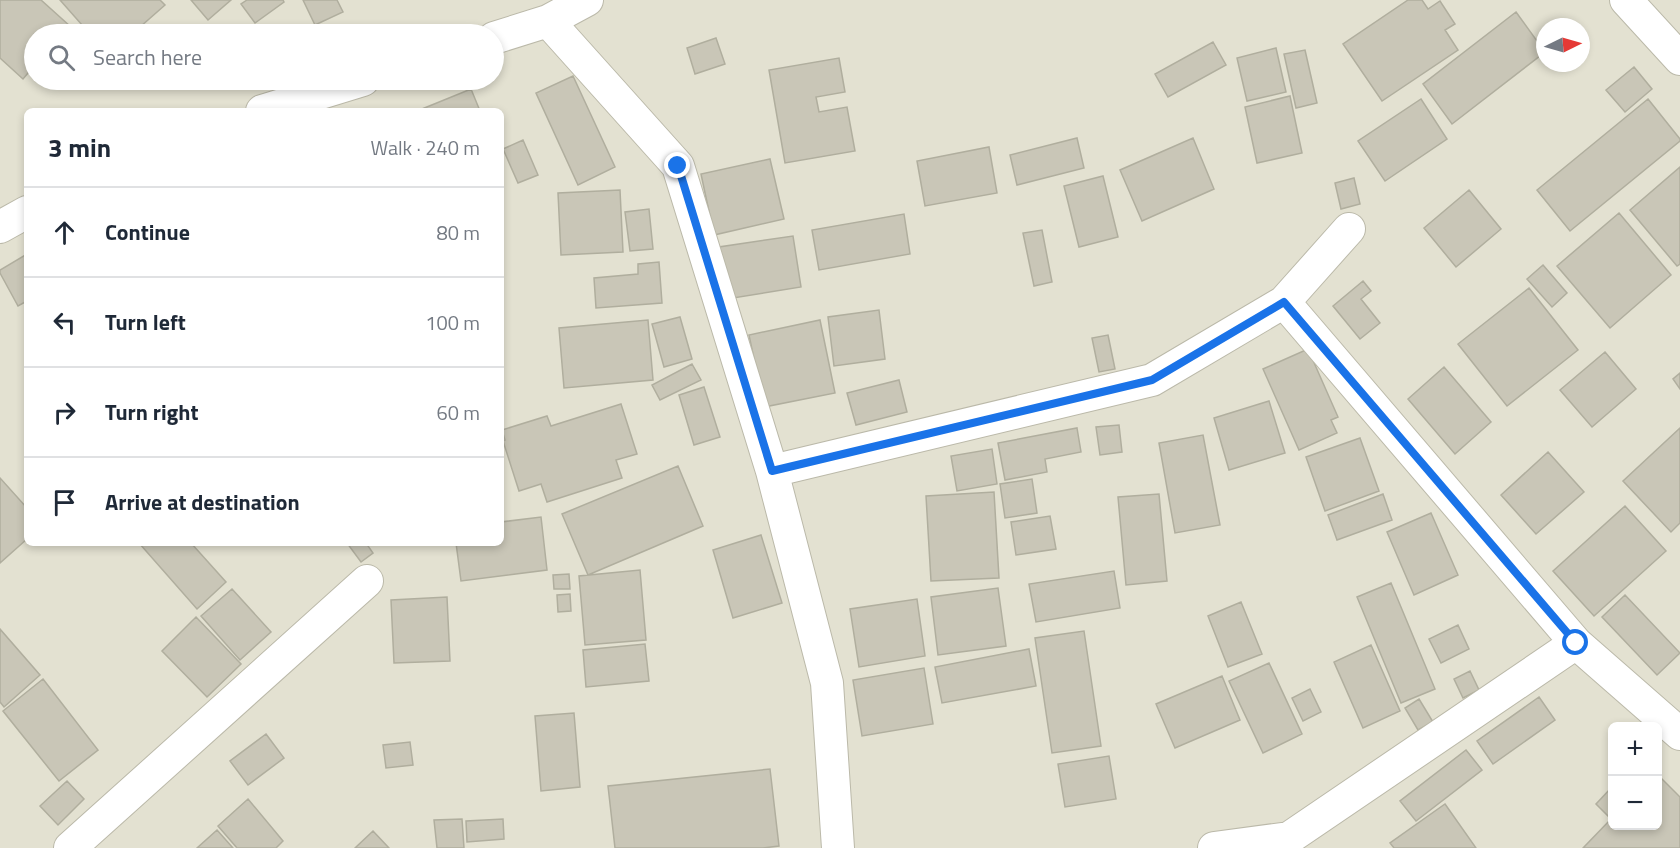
<!DOCTYPE html>
<html lang="en">
<head>
<meta charset="utf-8">
<style>
  body { margin:0; font-family:"Titillium Web",sans-serif; background:#f2f2f3; color:#1f2937 }
  .controls { position:absolute; right:18px; bottom:18px; display:grid; overflow:hidden; border-radius:9px; box-shadow:0 3px 9px #0003 }
  .controls button { width:54px; height:54px; display:grid; place-items:center; padding:0; border:0; border-bottom:2px solid #e0e1e3; background:#fff; color:#1f2937; font:30px sans-serif }
  .compass { position:absolute; left:1536px; top:18px; width:54px; height:54px; border-radius:50%; background:#fff; box-shadow:0 3px 9px #0003; rotate:85deg }
  .stop { position:absolute; width:18px; height:18px; margin:-14px; border:4px solid #1a73e8; border-radius:50%; background:#fff }
  .stop.end { background:#1a73e8; border-color:#fff; box-shadow:0 2px 6px #0008 }
  .list { margin:0; padding:0; list-style:none }
  h2 { display:flex; justify-content:space-between; align-items:center; height:78px; margin:0; padding:0 24px; font-size:26px }
  h2 small { font-size:20px; font-weight:400; color:#747a83 }
  .list li { display:grid; grid-template-columns:39px 1fr auto; gap:18px; align-items:center; box-sizing:border-box; height:90px; padding:0 24px; border-top:2px solid #e0e1e3 }
  .list b { display:block; font-size:22px; white-space:nowrap }
  .list em { font-size:20px; font-style:normal; color:#747a83 }
  .icon { flex:none; width:33px; height:33px; fill:none; stroke:currentColor; stroke-width:2; stroke-linecap:round; stroke-linejoin:round }
  .map { position:relative; flex:none; width:1680px; height:848px; overflow:hidden }
  .search { position:absolute; background:#fff; box-shadow:0 3px 9px #0003; left:24px; top:24px; width:480px; height:66px; display:flex; align-items:center; gap:15px; box-sizing:border-box; padding:0 21px; border-radius:33px; color:#747a83; font-size:22px }
  .panel { position:absolute; background:#fff; box-shadow:0 3px 9px #0003; left:24px; top:108px; width:480px; height:438px; border-radius:9px }
  .map>svg:first-child { display:block }
  .building { fill:#c9c6b7; stroke:#b0ae9e; stroke-width:1.5 }
  .lines { fill:none; stroke-linecap:round; stroke-linejoin:round }
  .street-casing { stroke:#bbb9a9; stroke-width:34 }
  .street { stroke:#fff; stroke-width:32 }
  .route { stroke:#1a73e8; stroke-width:8 }
</style>
</head>
<body>
<div class="map">
<svg width="1680" height="848" viewBox="0 0 1680 848">
  <rect width="100%" height="100%" fill="#e3e1d1"/>
  <path class="building" d="M0 0H41L71 27 64 34H34V66L23 79 0 58Z
    M60 0H160L165 5 132 34H90Z
    M191 0H231L208 20Z
    M247 0H283L284 2 255 23 241 4Z
    M303 0H337L343 12 315 25Z
    M1408 0H1422L1428 9 1440 1 1455 24 1445 30 1458 50 1382 101 1343 44Z
    M1516 12 1545 52 1452 124 1423 84Z
    M716 38 725 64 695 74 687 48Z
    M1213 42 1226 65 1168 97 1155 74Z
    M1276 48 1286 92 1247 101 1237 58Z
    M1305 50 1317 103 1296 108 1284 54Z
    M839 58 845 92 816 97 819 112 847 107 855 151 785 163 769 70Z
    M1634 67 1652 89 1625 112 1606 90Z
    M573 76 615 167 578 185 536 93Z
    M471 89 480 111H417Z
    M1290 96 1302 153 1257 163 1245 107Z
    M1421 99 1447 139 1385 181 1358 141Z
    M1648 99 1680 139V141L1570 231 1537 190Z
    M1077 138 1084 168 1017 185 1010 155Z
    M1193 138 1214 189 1142 221 1120 170Z
    M523 140 538 175 518 183 503 149Z
    M989 147 997 193 925 206 917 161Z
    M770 159 784 219 714 235 701 174Z
    M1680 167V264L1677 266 1630 210Z
    M1103 176 1118 237 1079 247 1064 186Z
    M1354 178 1360 204 1341 209 1335 183Z
    M620 190 623 252 561 255 558 193Z
    M1469 190 1501 229 1456 267 1424 228Z
    M649 209 653 249 630 251 625 212Z
    M1619 213 1671 275 1610 328 1557 266Z
    M904 214 910 254 819 270 812 230Z
    M1042 230 1052 282 1034 286 1023 233Z
    M793 236 801 287 727 299 719 247Z
    M27 254V301L18 306 0 273V270Z
    M659 262 662 303 596 308 594 278 638 274V264Z
    M1543 265 1567 293 1552 307 1527 279Z
    M1363 281 1371 291 1361 299 1380 323 1360 339 1333 306Z
    M1529 288 1578 350 1507 406 1458 344Z
    M879 310 885 359 834 366 828 317Z
    M680 317 692 359 664 367 652 324Z
    M648 320 653 380 564 388 559 328Z
    M820 320 835 393 764 407 749 335Z
    M1108 335 1115 369 1099 372 1092 338Z
    M1308 349 1338 417 1331 420 1337 433 1299 450 1263 369Z
    M1605 352 1636 389 1592 427 1560 390Z
    M692 364 701 380 660 400 652 385Z
    M1444 367 1491 422 1455 454 1408 399Z
    M1680 373V389L1673 379Z
    M899 380 907 412 856 425 847 393Z
    M704 387 720 437 694 445 679 395Z
    M1269 401 1285 453 1229 470 1214 418Z
    M621 404 637 454 616 460 622 478 547 502 541 484 519 491 503 441 505 440 502 430 547 416 551 426Z
    M1119 425 1122 452 1100 455 1096 427Z
    M1077 428 1081 452 1045 459 1047 472 1005 480 998 443Z
    M1680 428V523L1671 532 1623 481Z
    M1203 435 1220 525 1175 533 1159 443Z
    M1360 438 1379 491 1325 511 1306 457Z
    M992 449 997 484 957 491 951 456Z
    M1548 452 1584 492 1536 534 1501 495Z
    M678 466 703 526 588 575 562 514Z
    M0 478 27 508V539L0 563Z
    M1032 479 1037 513 1005 518 1000 484Z
    M994 492 999 578 931 581 926 496Z
    M1159 494 1167 581 1126 585 1118 497Z
    M1383 494 1392 520 1337 540 1328 515Z
    M1625 506 1666 551 1594 616 1553 571Z
    M1431 513 1458 575 1414 595 1387 532Z
    M1050 516 1056 549 1016 555 1011 522Z
    M541 517 547 570 461 581 456 543H501V522Z
    M761 535 782 603 733 618 713 550Z
    M139 543H191L226 582 197 609Z
    M347 543H366L373 553 361 562Z
    M640 570 646 640 585 645 579 576Z
    M1114 571 1120 608 1036 622 1029 584Z
    M569 574 570 589H554L553 575Z
    M1391 583 1435 689 1401 703 1357 597Z
    M998 588 1006 646 938 655 931 597Z
    M232 589 271 632 240 660 201 616Z
    M570 594 571 611 558 612 557 595Z
    M1625 595 1680 653 1657 675 1602 617Z
    M447 597 450 661 394 663 391 600Z
    M917 599 925 656 859 667 850 609Z
    M1241 602 1262 654 1228 667 1208 616Z
    M196 617 241 664 207 697 162 651Z
    M1458 625 1469 649 1441 663 1429 639Z
    M0 629 40 675 4 707 0 702Z
    M1084 631 1101 746 1052 753 1035 638Z
    M645 644 649 681 586 687 583 650Z
    M1371 645 1400 711 1363 728 1334 662Z
    M1029 649 1036 686 942 703 935 667Z
    M1269 663 1302 734 1263 753 1229 681Z
    M924 668 933 724 862 736 853 680Z
    M1470 671 1479 690 1463 698 1454 679Z
    M1222 676 1240 720 1175 748 1156 704Z
    M43 679 98 750 59 781 3 711Z
    M1310 689 1321 712 1303 721 1292 698Z
    M1539 697 1555 720 1493 764 1477 741Z
    M1419 699 1433 722 1418 730 1405 708Z
    M574 713 580 787 541 791 535 716Z
    M266 734 284 758 248 785 230 761Z
    M410 742 413 765 386 768 383 745Z
    M1466 750 1482 770 1416 821 1400 801Z
    M1109 756 1116 799 1065 807 1058 764Z
    M770 769 779 846 763 848H615L608 786Z
    M1658 775 1680 797V848H1583L1611 819 1596 804 1612 787V826H1658Z
    M67 781 84 799 58 825 40 806Z
    M248 799 283 841 276 848H237L218 826Z
    M1445 804 1476 848H1394L1390 843Z
    M462 819 464 848H437L434 820Z
    M503 819 504 839 467 842 466 821Z
    M217 830 233 848H197Z
    M373 831 389 848H355Z"/>
  <g class="lines">
    <g class="street-casing">
      <path id="street" d="M1626 0 1680 59
        M548 21 678 166 772 471 827 683 838 848
        M494 38 548 21 587 0
        M262 111 363 80
        M0 227 27 212
        M1284 302 1576 643 1680 734
        M772 471 1152 380 1284 302 1349 229
        M70 848 367 581
        M1214 848 1289 838 1576 643"/>
    </g>
    <use href="#street" class="street"/>
  </g>
  <g class="lines">
    <path class="route" d="M678 166 772 471 1152 380 1284 302 1576 643"/>
  </g>
</svg>
<div class="controls">
<button>+</button>
<button>−</button>
</div>
<svg class="compass" viewBox="-18 -18 36 36"><path d="M0-13l5 13h-10z" fill="#e53935"/><path d="M0 13l5-13h-10z" fill="#747a83"/></svg>
<div class="stop" style="left:1576px;top:643px"></div>
<div class="stop end" style="left:678px;top:166px"></div>
<div class="search"><svg class="icon" aria-label="search" viewBox="0 0 24 24"><circle cx="10" cy="10" r="6"/><path d="M15 15l6 6"/></svg>Search here</div>
<section class="panel">
<h2>3 min<small>Walk · 240 m</small></h2>
<ul class="list">
<li><svg class="icon" aria-label="ahead" viewBox="0 0 24 24"><path d="M12 20V5M6 11l6-6 6 6"/></svg><div><b>Continue</b></div><em>80 m</em></li>
<li><svg class="icon" aria-label="left" viewBox="0 0 24 24"><path d="M17 20v-9H6M10 6l-5 5 5 5"/></svg><div><b>Turn left</b></div><em>100 m</em></li>
<li><svg class="icon" aria-label="right" viewBox="0 0 24 24"><path d="M7 20v-9h11M14 6l5 5-5 5"/></svg><div><b>Turn right</b></div><em>60 m</em></li>
<li><svg class="icon" aria-label="arrive" viewBox="0 0 24 24"><path d="M6 21V4h12l-3 4 3 4H6"/></svg><div><b>Arrive at destination</b></div></li>
</ul>
</section>
</div>
</body>
</html>
